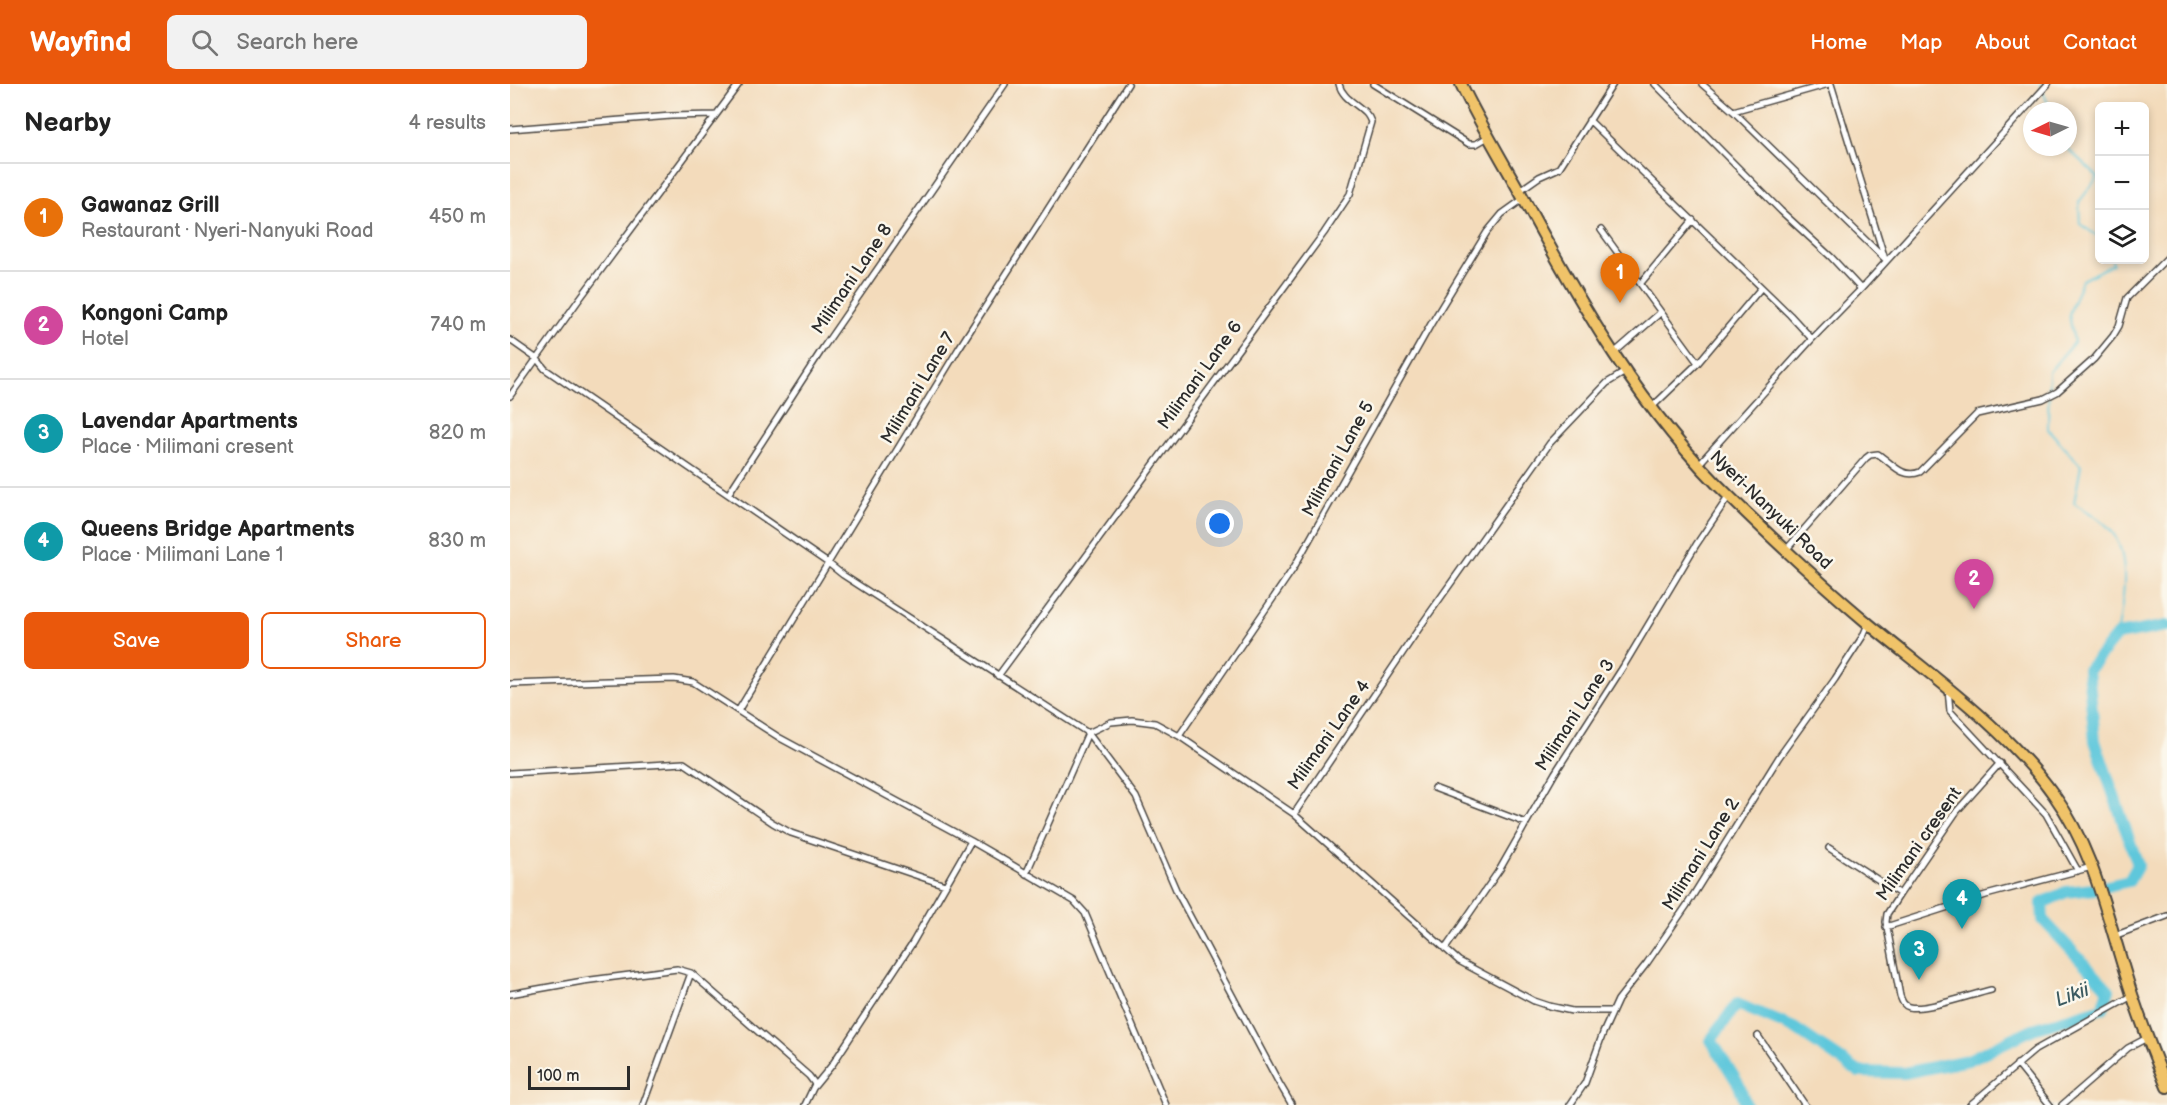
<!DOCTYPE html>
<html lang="en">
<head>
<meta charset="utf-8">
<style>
  body { margin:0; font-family:"Balsamiq Sans",sans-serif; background:#f2f2f2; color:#222 }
  .controls { position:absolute; right:18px; top:18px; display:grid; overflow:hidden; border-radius:9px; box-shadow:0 3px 9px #0003 }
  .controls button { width:54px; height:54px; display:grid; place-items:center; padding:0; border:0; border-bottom:2px solid #e0e0e0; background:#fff; color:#222; font:30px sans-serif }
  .compass { position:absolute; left:1513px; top:18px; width:54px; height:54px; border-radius:50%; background:#fff; box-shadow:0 3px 9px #0003; rotate:265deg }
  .scale { position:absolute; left:18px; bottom:15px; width:102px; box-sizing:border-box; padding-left:6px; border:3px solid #2b2b2b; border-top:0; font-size:16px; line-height:21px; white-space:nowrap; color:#2b2b2b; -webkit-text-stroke:4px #fbf7ec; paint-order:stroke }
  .you { position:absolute; left:710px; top:440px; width:21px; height:21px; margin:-15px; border:4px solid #fff; border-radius:50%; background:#1a73e8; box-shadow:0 0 0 9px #1a73e833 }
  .badge { display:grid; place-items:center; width:39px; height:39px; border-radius:50%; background:#ea580c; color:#fff; font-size:20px; font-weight:700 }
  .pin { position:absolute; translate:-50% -50px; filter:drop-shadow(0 2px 3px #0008) }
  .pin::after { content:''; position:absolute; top:32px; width:21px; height:18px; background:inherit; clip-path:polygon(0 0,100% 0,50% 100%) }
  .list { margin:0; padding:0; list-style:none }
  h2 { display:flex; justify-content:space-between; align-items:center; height:78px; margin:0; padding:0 24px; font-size:26px }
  h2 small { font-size:20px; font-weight:400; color:#767676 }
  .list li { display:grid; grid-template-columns:39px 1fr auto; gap:18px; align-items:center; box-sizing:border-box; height:108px; padding:0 24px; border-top:2px solid #e0e0e0 }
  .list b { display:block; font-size:22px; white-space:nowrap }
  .list p { margin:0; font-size:20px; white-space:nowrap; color:#767676 }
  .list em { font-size:20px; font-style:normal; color:#767676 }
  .actions { display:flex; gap:12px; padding:18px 24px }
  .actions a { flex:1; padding:14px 0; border:2px solid #ea580c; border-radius:9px; text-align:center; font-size:21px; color:#ea580c }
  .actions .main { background:#ea580c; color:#fff }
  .icon { flex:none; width:33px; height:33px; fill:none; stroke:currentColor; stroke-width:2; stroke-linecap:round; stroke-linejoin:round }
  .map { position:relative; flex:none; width:1657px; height:1021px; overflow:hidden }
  header { display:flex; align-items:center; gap:36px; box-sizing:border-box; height:84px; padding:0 30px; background:#ea580c; color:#fff }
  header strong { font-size:28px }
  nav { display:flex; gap:33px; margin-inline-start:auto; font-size:21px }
  .search { width:420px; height:54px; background:#f2f2f2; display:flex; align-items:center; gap:15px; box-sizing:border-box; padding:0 21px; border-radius:9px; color:#767676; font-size:22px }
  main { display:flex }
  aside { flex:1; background:#fff }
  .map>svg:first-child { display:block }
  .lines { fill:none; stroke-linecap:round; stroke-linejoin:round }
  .stream { stroke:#5fc7db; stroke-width:2 }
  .river { stroke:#5fc7db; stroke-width:12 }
  .street-casing { stroke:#494541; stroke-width:8 }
  .highway-casing { stroke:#494541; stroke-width:14 }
  .street { stroke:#fff; stroke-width:5 }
  .highway { stroke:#f0c369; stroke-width:10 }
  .labels { text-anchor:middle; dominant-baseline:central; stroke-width:5; stroke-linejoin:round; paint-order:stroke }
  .street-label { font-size:18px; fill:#2b2b2b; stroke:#fbf7ec }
  .water-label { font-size:20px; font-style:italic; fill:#3b5a60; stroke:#fbf7ec }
</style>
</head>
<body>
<header>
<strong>Wayfind</strong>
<div class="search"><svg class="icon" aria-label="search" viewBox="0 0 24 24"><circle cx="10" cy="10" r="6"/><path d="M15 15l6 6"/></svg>Search here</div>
<nav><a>Home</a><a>Map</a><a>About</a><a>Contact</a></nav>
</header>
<main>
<aside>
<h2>Nearby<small>4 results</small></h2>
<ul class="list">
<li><span class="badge" style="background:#e8710a">1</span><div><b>Gawanaz Grill</b><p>Restaurant · Nyeri-Nanyuki Road</p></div><em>450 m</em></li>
<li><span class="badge" style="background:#d1479c">2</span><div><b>Kongoni Camp</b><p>Hotel</p></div><em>740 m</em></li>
<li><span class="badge" style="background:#0f9aa8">3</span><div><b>Lavendar Apartments</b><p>Place · Milimani cresent</p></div><em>820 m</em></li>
<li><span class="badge" style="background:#0f9aa8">4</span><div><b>Queens Bridge Apartments</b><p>Place · Milimani Lane 1</p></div><em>830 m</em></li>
</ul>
<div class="actions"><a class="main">Save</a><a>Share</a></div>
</aside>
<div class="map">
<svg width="1657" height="1021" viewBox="0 0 1657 1021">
  <rect width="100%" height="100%" fill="#fbf7ec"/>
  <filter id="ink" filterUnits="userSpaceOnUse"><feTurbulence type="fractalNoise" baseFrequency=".0167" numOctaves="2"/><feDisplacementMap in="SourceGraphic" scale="12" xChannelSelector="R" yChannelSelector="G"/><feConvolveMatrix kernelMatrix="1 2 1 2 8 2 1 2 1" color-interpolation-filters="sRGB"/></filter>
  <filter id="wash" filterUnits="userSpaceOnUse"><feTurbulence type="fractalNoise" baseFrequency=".008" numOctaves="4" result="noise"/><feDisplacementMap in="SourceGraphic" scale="24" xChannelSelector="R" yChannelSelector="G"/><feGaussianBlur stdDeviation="1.35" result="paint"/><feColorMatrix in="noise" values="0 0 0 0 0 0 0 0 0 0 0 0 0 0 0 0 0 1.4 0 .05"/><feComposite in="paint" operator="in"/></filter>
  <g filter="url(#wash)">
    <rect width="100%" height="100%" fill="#f3dbbb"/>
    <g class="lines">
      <path class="stream" d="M1530 0 1541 27
        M1556 63 1588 93 1569 118 1570 140 1590 154
        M1602 176 1603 180 1572 196 1559 230 1564 258 1539 288 1538 345 1571 382 1564 419C1574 426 1586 432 1595 440 1624 466 1613 518 1607 551"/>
      <path class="river" d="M1236 1021 1229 1001 1201 956 1227 920 1284 944 1349 988 1394 989 1458 976 1523 945 1593 924 1599 906 1533 836 1532 819 1556 808 1584 805 1619 797 1628 781 1585 657 1578 586 1607 551 1657 542"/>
    </g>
  </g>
  <g filter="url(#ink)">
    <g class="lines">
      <g class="street-casing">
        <path id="street" d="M863 0 959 60H966L978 53
          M1145 0 1271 127 1321 173 1351 205
          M1192 0 1223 27 1376 176
          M1321 0 1375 175
          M1223 27 1319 0
          M1079 36 1280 231 1302 255
          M0 45 161 32 205 31
          M1009 107 1029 93 1049 84 1103 0
          M1091 146 1188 279
          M1131 199 1183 136
          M0 256 27 275 35 285 318 479 333 491 578 649 626 713 667 808 769 999 782 1021
          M1104 269 1150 229
          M0 312 68 217 229 0
          M1142 323 1188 279 1251 204
          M1189 380 1302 255 1351 205 1538 0
          M219 409 313 264 495 0
          M1276 466 1356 374 1360 371 1368 370C1383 380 1392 395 1410 388L1467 330 1533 315 1547 308 1566 291 1584 275 1603 252 1609 242 1617 214 1657 174
          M488 592 814 149 840 110 861 38C856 22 833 18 829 0
          M0 600 164 595 183 598 270 654 461 757 564 817 575 829 656 1021
          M1438 605 1440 627 1536 730 1568 787
          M228 627 449 264 618 0
          M669 652 783 485 921 240 977 148 992 130 1013 115
          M0 689 174 679 263 739 281 749 435 801
          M924 704 1016 739
          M1319 764 1390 810
          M516 790 578 649 601 638 622 636 645 639 669 652 784 730
          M1376 843 1476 811 1582 783
          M1604 852 1657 832
          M935 865 990 785 1045 689 1113 583 1186 461 1219 412
          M1481 906C1463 910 1416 927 1399 923 1393 921 1392 917 1390 912L1376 838 1377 830 1390 810 1447 727 1490 679
          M0 910 73 897 167 885 181 889 299 992 305 1000 295 1021
          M1102 927H1062L1039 922 1024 917 949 877 784 730 912 540 1040 359 1097 299 1115 288
          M1248 952 1295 1021
          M1507 980 1540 1021
          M304 1003 322 981 403 858 461 757
          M133 1021 181 889
          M1060 1021 1075 999 1093 949 1108 916 1137 879 1177 821 1269 673 1325 595 1353 552 1358 540
          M1460 1021 1525 966 1622 912
          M1552 1021 1618 964 1637 954"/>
      </g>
      <g class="highway-casing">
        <path id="highway" d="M951 0C969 38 991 74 1011 110 1069 218 1132 329 1221 414 1266 458 1312 501 1360 541 1422 592 1498 646 1544 711 1582 764 1595 824 1614 885 1626 926 1641 964 1657 1003"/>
      </g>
      <use href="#street" class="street"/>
      <use href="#highway" class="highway"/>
    </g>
  </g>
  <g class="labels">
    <g class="street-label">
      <text transform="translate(342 195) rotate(-56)">Milimani Lane 8</text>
      <text transform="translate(690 291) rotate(-54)">Milimani Lane 6</text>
      <text transform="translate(408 304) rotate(-59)">Milimani Lane 7</text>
      <text transform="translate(828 375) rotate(-61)">Milimani Lane 5</text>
      <text transform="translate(1261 426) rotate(44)">Nyeri-Nanyuki Road</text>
      <text transform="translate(1065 631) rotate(-57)">Milimani Lane 3</text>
      <text transform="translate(819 651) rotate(-55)">Milimani Lane 4</text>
      <text transform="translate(1409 760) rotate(-55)">Milimani cresent</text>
      <text transform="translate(1191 770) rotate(-58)">Milimani Lane 2</text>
    </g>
    <g class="water-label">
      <text transform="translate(1562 911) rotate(-20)">Likii</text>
    </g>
  </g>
</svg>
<div class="controls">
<button>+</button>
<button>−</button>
<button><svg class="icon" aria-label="layers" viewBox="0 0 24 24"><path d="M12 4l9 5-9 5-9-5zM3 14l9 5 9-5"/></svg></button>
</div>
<svg class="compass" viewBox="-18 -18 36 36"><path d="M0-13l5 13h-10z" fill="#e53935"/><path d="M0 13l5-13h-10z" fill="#767676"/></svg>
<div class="scale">100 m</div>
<div class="you"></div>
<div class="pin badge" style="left:1110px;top:219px;background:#e8710a">1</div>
<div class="pin badge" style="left:1464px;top:525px;background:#d1479c">2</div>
<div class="pin badge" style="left:1409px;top:896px;background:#0f9aa8">3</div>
<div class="pin badge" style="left:1452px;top:845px;background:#0f9aa8">4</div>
</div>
</main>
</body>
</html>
